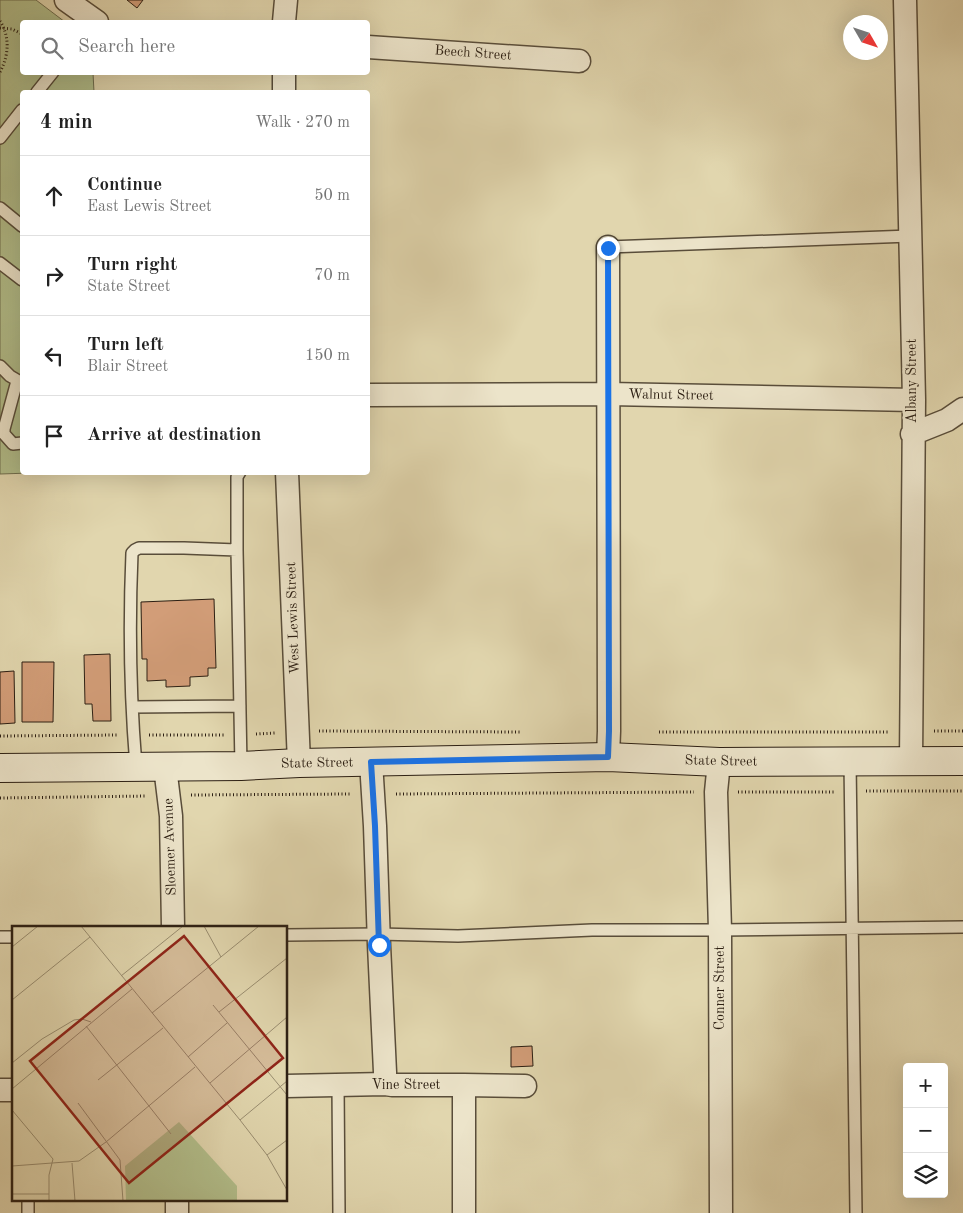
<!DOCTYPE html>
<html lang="en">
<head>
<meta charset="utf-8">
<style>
  body { margin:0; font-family:"Old Standard TT",serif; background:#f2f2f2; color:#222 }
  .controls { position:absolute; right:15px; bottom:15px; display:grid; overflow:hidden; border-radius:5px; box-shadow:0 5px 20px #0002 }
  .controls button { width:45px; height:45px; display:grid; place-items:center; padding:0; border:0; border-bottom:1px solid #e0e0e0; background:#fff; color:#222; font:25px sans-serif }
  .compass { position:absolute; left:843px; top:15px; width:45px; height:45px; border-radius:50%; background:#fff; box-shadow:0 5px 20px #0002; rotate:129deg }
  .stop { position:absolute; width:15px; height:15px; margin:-11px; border:4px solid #1a73e8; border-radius:50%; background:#fff }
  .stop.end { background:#1a73e8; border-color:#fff; box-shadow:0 1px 5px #0008 }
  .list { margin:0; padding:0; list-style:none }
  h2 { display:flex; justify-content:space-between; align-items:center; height:65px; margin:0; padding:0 20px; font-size:21px }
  h2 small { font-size:16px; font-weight:400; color:#767676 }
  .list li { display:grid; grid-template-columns:32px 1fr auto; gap:15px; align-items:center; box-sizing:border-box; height:80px; padding:0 20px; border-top:1px solid #e0e0e0 }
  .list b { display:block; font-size:19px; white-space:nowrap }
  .list p { margin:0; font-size:16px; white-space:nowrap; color:#767676 }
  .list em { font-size:16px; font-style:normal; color:#767676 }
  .icon { flex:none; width:28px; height:28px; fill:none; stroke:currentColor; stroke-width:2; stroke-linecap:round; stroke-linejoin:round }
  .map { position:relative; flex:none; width:963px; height:1213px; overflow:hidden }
  .search { position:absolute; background:#fff; box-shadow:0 5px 20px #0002; left:20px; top:20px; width:350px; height:55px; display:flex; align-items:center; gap:12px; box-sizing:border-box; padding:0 18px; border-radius:5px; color:#767676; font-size:19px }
  .panel { position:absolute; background:#fff; box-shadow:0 5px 20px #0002; left:20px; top:90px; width:350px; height:385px; border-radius:5px }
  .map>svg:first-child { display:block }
  .green { fill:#b2be8b; stroke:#6f6e4f }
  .building { fill:#d29d78; stroke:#2c1f13 }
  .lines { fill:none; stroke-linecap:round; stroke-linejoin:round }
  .service-casing { stroke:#594d3a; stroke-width:14 }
  .minor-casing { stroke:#594d3a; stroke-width:25 }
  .secondary-casing { stroke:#2c1f13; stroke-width:30 }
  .path { stroke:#2c1f13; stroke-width:3; stroke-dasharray:1 2.5; stroke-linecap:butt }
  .service { stroke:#ece4ca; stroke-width:11 }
  .minor { stroke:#ece4ca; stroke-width:22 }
  .secondary { stroke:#ece4ca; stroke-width:28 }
  .route { stroke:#1a73e8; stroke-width:6 }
  .labels { text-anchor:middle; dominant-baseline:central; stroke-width:5; stroke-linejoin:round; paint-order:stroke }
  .street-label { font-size:14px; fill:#2c1f13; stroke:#ece4ca }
  .inset-road { fill:none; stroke:#998d70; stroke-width:1 }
  .view { fill:#8f2418; fill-opacity:0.15; stroke:#8f2418; stroke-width:2.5 }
  .inset-edge { fill:none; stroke:#2c1f13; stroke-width:2.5 }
</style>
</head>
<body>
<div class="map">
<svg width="963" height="1213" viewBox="0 0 963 1213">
  <rect width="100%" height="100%" fill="#e1d6ae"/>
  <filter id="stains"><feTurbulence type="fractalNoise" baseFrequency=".004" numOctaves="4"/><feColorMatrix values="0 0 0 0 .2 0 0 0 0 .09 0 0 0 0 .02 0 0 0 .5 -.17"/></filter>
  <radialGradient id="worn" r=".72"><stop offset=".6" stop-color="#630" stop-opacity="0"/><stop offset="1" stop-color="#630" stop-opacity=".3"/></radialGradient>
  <path class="green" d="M0 0H36L65 22H22V72L93 73 94 92H22V472L31 473 0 474Z"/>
  <path class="building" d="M127 0H143L137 8Z
    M214 599 216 668H208V676L190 677V686L166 687V680L147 681V659H142L141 602Z
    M110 654 111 721H93L92 704H85L84 655Z
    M22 662H54L53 722H22Z
    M14 671 15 723 0 724V672Z
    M532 1046 533 1066 511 1067V1047Z"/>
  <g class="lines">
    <g class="service-casing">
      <path id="service" d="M37 92 53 72
        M0 138 22 110
        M0 208 22 226
        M608 247 910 236
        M0 263 22 280
        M0 366 10 376 22 383
        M17 381 4 429V434L13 444 22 443
        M240 472 237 477V550L241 766
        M133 707 240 706
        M850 762 856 1213
        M136 766C130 695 129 623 132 553L135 550 139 548H184L237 550
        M286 935 379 934 458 936 592 930H720L963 927
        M0 937H14
        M338 1085 339 1213
        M28 1199V1213"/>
    </g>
    <g class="minor-casing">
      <path id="minor" d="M66 0 97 22
        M905 0 914 400 911 762
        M284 22 286 0
        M368 47 579 61
        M284 72V92
        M368 395 609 394 914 400
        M912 434 947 420 963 409
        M287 472 299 763
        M608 757 609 731 608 247
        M371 762 375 826 379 945 385 1072V1084
        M719 762 716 792 720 930 721 1213
        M165 767 171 816 173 927
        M286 1086 385 1084 392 1085H464L525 1086
        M0 1090H14
        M177 1199V1213
        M464 1213V1085"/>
    </g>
    <g class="secondary-casing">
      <path id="secondary" d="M0 768 241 766 299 763 608 757 719 762 963 761"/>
    </g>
    <path class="path" d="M0 21C10 37 9 55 0 72
      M0 28 12 29 22 34
      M319 731 520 732
      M934 731H963
      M659 732H890
      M256 734 275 733
      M149 735H225
      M0 736 118 735
      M866 791H963
      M738 792H834
      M396 794 694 792
      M191 795 352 794
      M0 798 147 796"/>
    <use href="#service" class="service"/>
    <use href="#minor" class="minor"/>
    <use href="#secondary" class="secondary"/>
  </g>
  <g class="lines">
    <path class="route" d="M379 945 375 826 371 762 608 757 609 731 608 248"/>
  </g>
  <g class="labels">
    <g class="street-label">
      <text transform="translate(473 53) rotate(4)">Beech Street</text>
      <text transform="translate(912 381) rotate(-90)">Albany Street</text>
      <text transform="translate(671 395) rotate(1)">Walnut Street</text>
      <text transform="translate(293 618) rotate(-92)">West Lewis Street</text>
      <text transform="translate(721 761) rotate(1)">State Street</text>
      <text transform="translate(317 763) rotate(-1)">State Street</text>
      <text transform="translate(170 847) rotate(-92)">Sloemer Avenue</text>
      <text transform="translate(720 988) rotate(-90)">Conner Street</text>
      <text x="406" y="1085">Vine Street</text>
    </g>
  </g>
  <g transform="translate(12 926)">
    <rect width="275" height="275" fill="#e1d6ae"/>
    <path d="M167 196 225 260V275H114L113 240Z" fill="#b2be8b"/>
    <path class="inset-road" d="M69 0 228 194 255 229 275 264M192 0 209 31M0 21 26 0M109 50 171 0M0 74 78 11M201 79 275 169M207 86 275 32M140 87 247 0M74 100 159 208M176 131 215 97M0 137 30 113 62 94 70 93 79 96M86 154 151 102M198 157 275 91M0 163 120 63M66 177 108 234 111 275M0 184 41 233 37 249V275M228 194 275 155M255 229 275 214M60 237 63 275M0 240 67 235 94 216 183 141M0 268H37"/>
    <path class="view" d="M172 10 271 132 117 257 18 135Z"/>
    <rect width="275" height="275" class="inset-edge"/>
  </g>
  <rect width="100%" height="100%" filter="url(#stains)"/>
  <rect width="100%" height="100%" fill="url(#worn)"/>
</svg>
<div class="controls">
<button>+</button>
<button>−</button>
<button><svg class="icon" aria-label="layers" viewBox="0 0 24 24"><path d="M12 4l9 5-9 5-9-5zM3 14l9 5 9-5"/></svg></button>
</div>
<svg class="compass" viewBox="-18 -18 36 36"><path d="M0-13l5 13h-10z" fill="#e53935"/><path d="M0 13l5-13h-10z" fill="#767676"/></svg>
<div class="stop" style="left:379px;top:945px"></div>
<div class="stop end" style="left:608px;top:248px"></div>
<div class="search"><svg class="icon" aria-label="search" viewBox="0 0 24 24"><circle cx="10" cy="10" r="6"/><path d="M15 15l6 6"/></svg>Search here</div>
<section class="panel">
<h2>4 min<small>Walk · 270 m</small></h2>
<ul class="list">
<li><svg class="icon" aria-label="ahead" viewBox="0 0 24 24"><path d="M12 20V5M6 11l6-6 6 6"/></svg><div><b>Continue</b><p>East Lewis Street</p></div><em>50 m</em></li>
<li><svg class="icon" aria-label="right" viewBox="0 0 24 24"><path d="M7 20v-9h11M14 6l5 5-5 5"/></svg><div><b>Turn right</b><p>State Street</p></div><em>70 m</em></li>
<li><svg class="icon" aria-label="left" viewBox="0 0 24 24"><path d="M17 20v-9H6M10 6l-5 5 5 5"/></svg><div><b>Turn left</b><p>Blair Street</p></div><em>150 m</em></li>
<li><svg class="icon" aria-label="arrive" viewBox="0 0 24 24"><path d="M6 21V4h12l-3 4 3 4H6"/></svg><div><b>Arrive at destination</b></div></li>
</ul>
</section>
</div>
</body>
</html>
